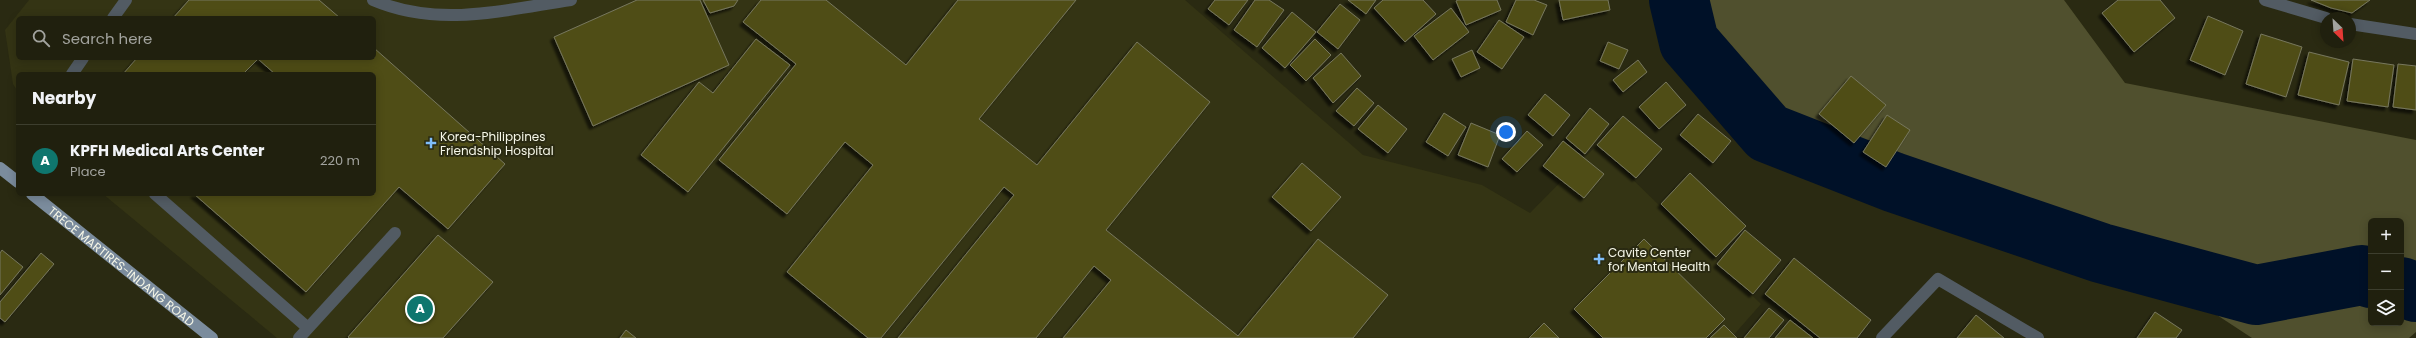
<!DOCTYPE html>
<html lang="en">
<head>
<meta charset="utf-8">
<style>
  body { margin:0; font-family:Poppins,sans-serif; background:#2d2d1c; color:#f1f3f6 }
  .controls { position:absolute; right:12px; bottom:12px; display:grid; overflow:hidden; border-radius:6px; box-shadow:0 2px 10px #0003 }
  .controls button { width:36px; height:36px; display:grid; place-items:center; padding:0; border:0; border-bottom:1px solid #3d3e2e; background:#20200e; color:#f1f3f6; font:20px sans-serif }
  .compass { position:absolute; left:2320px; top:12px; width:36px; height:36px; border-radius:50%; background:#20200e; box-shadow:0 2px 10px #0003; rotate:155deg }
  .you { position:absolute; left:1506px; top:132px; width:14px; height:14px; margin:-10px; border:3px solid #fff; border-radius:50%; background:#1a73e8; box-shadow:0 0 0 6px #1a73e833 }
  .badge { display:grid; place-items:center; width:26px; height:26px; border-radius:50%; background:#0f766e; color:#fff; font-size:13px; font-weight:700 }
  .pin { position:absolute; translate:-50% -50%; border:2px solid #fff; box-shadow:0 1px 4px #0006 }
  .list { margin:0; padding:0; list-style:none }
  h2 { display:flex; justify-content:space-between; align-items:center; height:52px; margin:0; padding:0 16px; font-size:17px }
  h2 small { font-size:13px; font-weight:400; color:#a2a39e }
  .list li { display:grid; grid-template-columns:26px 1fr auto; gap:12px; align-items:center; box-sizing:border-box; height:72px; padding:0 16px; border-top:1px solid #3d3e2e }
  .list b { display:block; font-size:15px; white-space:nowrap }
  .list p { margin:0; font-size:13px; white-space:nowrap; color:#a2a39e }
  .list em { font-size:13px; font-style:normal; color:#a2a39e }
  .icon { flex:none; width:22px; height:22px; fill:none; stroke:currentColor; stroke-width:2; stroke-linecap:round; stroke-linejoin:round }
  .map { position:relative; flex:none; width:2416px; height:338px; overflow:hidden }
  .search { position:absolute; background:#20200e; box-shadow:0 2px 10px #0003; left:16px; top:16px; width:360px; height:44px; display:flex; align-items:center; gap:10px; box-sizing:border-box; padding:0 14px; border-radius:6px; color:#a2a39e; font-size:15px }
  .panel { position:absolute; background:#20200e; box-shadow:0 2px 10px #0003; left:16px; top:72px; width:360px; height:124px; border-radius:6px }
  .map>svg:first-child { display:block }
  .built { fill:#343414; fill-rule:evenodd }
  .green { fill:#50502e; fill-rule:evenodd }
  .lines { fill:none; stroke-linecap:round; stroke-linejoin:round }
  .river { stroke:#001128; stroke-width:60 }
  .building { fill:#4f4e19; stroke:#77775d; filter:url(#shadow) }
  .minor { stroke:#525b63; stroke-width:12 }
  .major { stroke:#7b8c9d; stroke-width:12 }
  .poi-dot { fill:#7fbdf9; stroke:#2a2a12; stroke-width:1.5 }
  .labels { text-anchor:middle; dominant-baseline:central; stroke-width:4; stroke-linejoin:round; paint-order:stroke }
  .poi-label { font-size:12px; fill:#f5f6e7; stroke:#2a2a12; text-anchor:start }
  .street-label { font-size:12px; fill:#f5f6e7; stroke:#2a2a12 }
</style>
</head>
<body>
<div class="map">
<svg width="2416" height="338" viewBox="0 0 2416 338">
  <defs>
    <filter id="shadow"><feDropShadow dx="-3.5" dy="3.5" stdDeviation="1" flood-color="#0009"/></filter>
  </defs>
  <rect width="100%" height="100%" fill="#2a2a12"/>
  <path class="built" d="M29 0H1185L1363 155 1482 185 1530 213 1597 145 1761 304 1731 338H277L103 194H374V74H18V92L13 84 5 30ZM18 18H374V58H18Z"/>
  <path class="green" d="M1679 0H2064L2125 83 2416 140V332L2409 338H2252L2156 275 1947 220 1960 205 1768 133 1689 42ZM2371 221H2401V323H2371Z"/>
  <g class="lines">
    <path class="river" d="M1679 0 1689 42 1768 133 1893 182 2101 253 2256 295 2362 275 2371 278
      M2401 287 2416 292"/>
  </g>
  <path class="building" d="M189 0H319L340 18H173Z
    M637 0H700L729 65 593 126 554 37Z
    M703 0H738L734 6 710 13Z
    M761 0H826L906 65 958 0H1076L979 119 1037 165 1137 42 1210 102 1106 230 1238 336 1318 239 1388 295 1353 338H1063L1111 280 1094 266 1036 338H898L1014 195 1004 187 881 338H868L787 272 873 165 845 142 787 214 719 160 796 64 743 22Z
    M1215 0H1248L1229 25 1208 9Z
    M1255 0H1269L1284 10 1257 47 1234 30Z
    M1348 0H1376L1366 14Z
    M1383 0H1423L1436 14 1405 42 1374 8Z
    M1458 0H1497L1501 10 1466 25 1456 1Z
    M1516 0H1534L1547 5 1533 35 1506 22Z
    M1559 0H1608L1610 10 1563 20Z
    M2118 0H2160L2175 18 2134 52 2102 13Z
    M2311 0H2370L2352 13 2331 8Z
    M1340 4 1360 20 1338 49 1317 32Z
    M1451 8 1469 32 1433 60 1414 36Z
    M1292 12 1316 32 1285 68 1262 48Z
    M2208 16 2243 31 2225 75 2190 60Z
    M1499 20 1524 37 1502 69 1477 52Z
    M2261 34 2302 47 2286 97 2246 84Z
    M756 39 790 65 688 192 641 155 699 82 713 93Z
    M1315 39 1331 55 1306 81 1290 65Z
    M1608 42 1628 50 1619 69 1600 61Z
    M374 48 505 164 448 229 399 187 306 292 194 194H374V74H275L258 59 243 74H123L137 58H374Z
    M1472 50 1480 68 1461 77 1452 59Z
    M2309 52 2349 62 2339 105 2298 95Z
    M1341 53 1361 76 1333 103 1313 78Z
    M2353 59 2394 65 2388 107 2347 101Z
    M1638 60 1647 72 1623 92 1613 80Z
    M2398 64 2416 66V110L2393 107Z
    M1851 76 1886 105 1854 143 1819 114Z
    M1666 82 1686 105 1659 129 1639 107Z
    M1357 88 1374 103 1354 126 1336 111Z
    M1545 94 1570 115 1553 136 1528 115Z
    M1378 105 1407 129 1388 153 1358 129Z
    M1590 108 1609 124 1585 154 1566 138Z
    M1444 113 1466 127 1448 156 1426 142Z
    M1698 114 1731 141 1713 163 1680 135Z
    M1887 115 1910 130 1886 167 1863 152Z
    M1623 116 1662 149 1636 178 1597 145Z
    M1471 123 1500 135 1488 167 1458 155Z
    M1527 131 1543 145 1517 172 1502 159Z
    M1563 141 1604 174 1584 198 1543 166Z
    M1302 163 1341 197 1311 231 1272 197Z
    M1690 173 1746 226 1716 257 1661 204Z
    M1745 230 1781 260 1753 294 1717 264Z
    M438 235 493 282 443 338H349L348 337Z
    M1644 239 1725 319 1706 338H1603L1574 309Z
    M2 250 23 267 0 295V253Z
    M41 253 54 264 5 322 0 318V302Z
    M1794 258 1871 320 1857 338H1820L1765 294Z
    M1769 308 1784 320 1769 338H1744Z
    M2155 312 2182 330 2176 338H2137Z
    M1976 315 2004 338H1957Z
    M1790 320 1813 338H1775Z
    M1544 323 1559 338H1529Z
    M1724 325 1737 338H1710Z
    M626 330 636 338H620Z"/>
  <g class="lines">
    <path class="minor" d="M373 0C438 28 504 10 571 0
      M2265 0 2326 18
      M113 18 126 0
      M2350 24 2416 34
      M72 74 83 58
      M155 194 308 328
      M299 338 395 233
      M1882 338 1938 279 2038 338"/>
    <g class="major">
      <path d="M0 168 18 182"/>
      <path id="s1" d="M32 194 212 338"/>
    </g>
  </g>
  <g class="poi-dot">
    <path d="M429 137h4v4h4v4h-4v4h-4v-4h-4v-4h4z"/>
    <path d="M1597 253h4v4h4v4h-4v4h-4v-4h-4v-4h4z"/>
  </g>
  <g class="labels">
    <g class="poi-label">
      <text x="440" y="136">Korea-Philippines<tspan x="440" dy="14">Friendship Hospital</tspan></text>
      <text x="1608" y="252">Cavite Center<tspan x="1608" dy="14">for Mental Health</tspan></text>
    </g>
    <g class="street-label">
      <text stroke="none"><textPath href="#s1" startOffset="115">TRECE MARTIRES-INDANG ROAD</textPath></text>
    </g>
  </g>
</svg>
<div class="controls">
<button>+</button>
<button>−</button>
<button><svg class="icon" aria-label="layers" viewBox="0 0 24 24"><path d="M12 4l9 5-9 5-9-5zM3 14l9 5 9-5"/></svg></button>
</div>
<svg class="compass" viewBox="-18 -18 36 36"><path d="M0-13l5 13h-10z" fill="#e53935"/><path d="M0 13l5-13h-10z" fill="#a2a39e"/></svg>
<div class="you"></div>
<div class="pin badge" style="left:420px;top:309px">A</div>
<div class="search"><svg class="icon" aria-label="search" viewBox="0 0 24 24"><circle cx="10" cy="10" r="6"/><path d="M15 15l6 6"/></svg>Search here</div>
<section class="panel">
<h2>Nearby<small></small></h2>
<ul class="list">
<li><span class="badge">A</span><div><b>KPFH Medical Arts Center</b><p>Place</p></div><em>220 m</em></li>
</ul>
</section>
</div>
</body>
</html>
